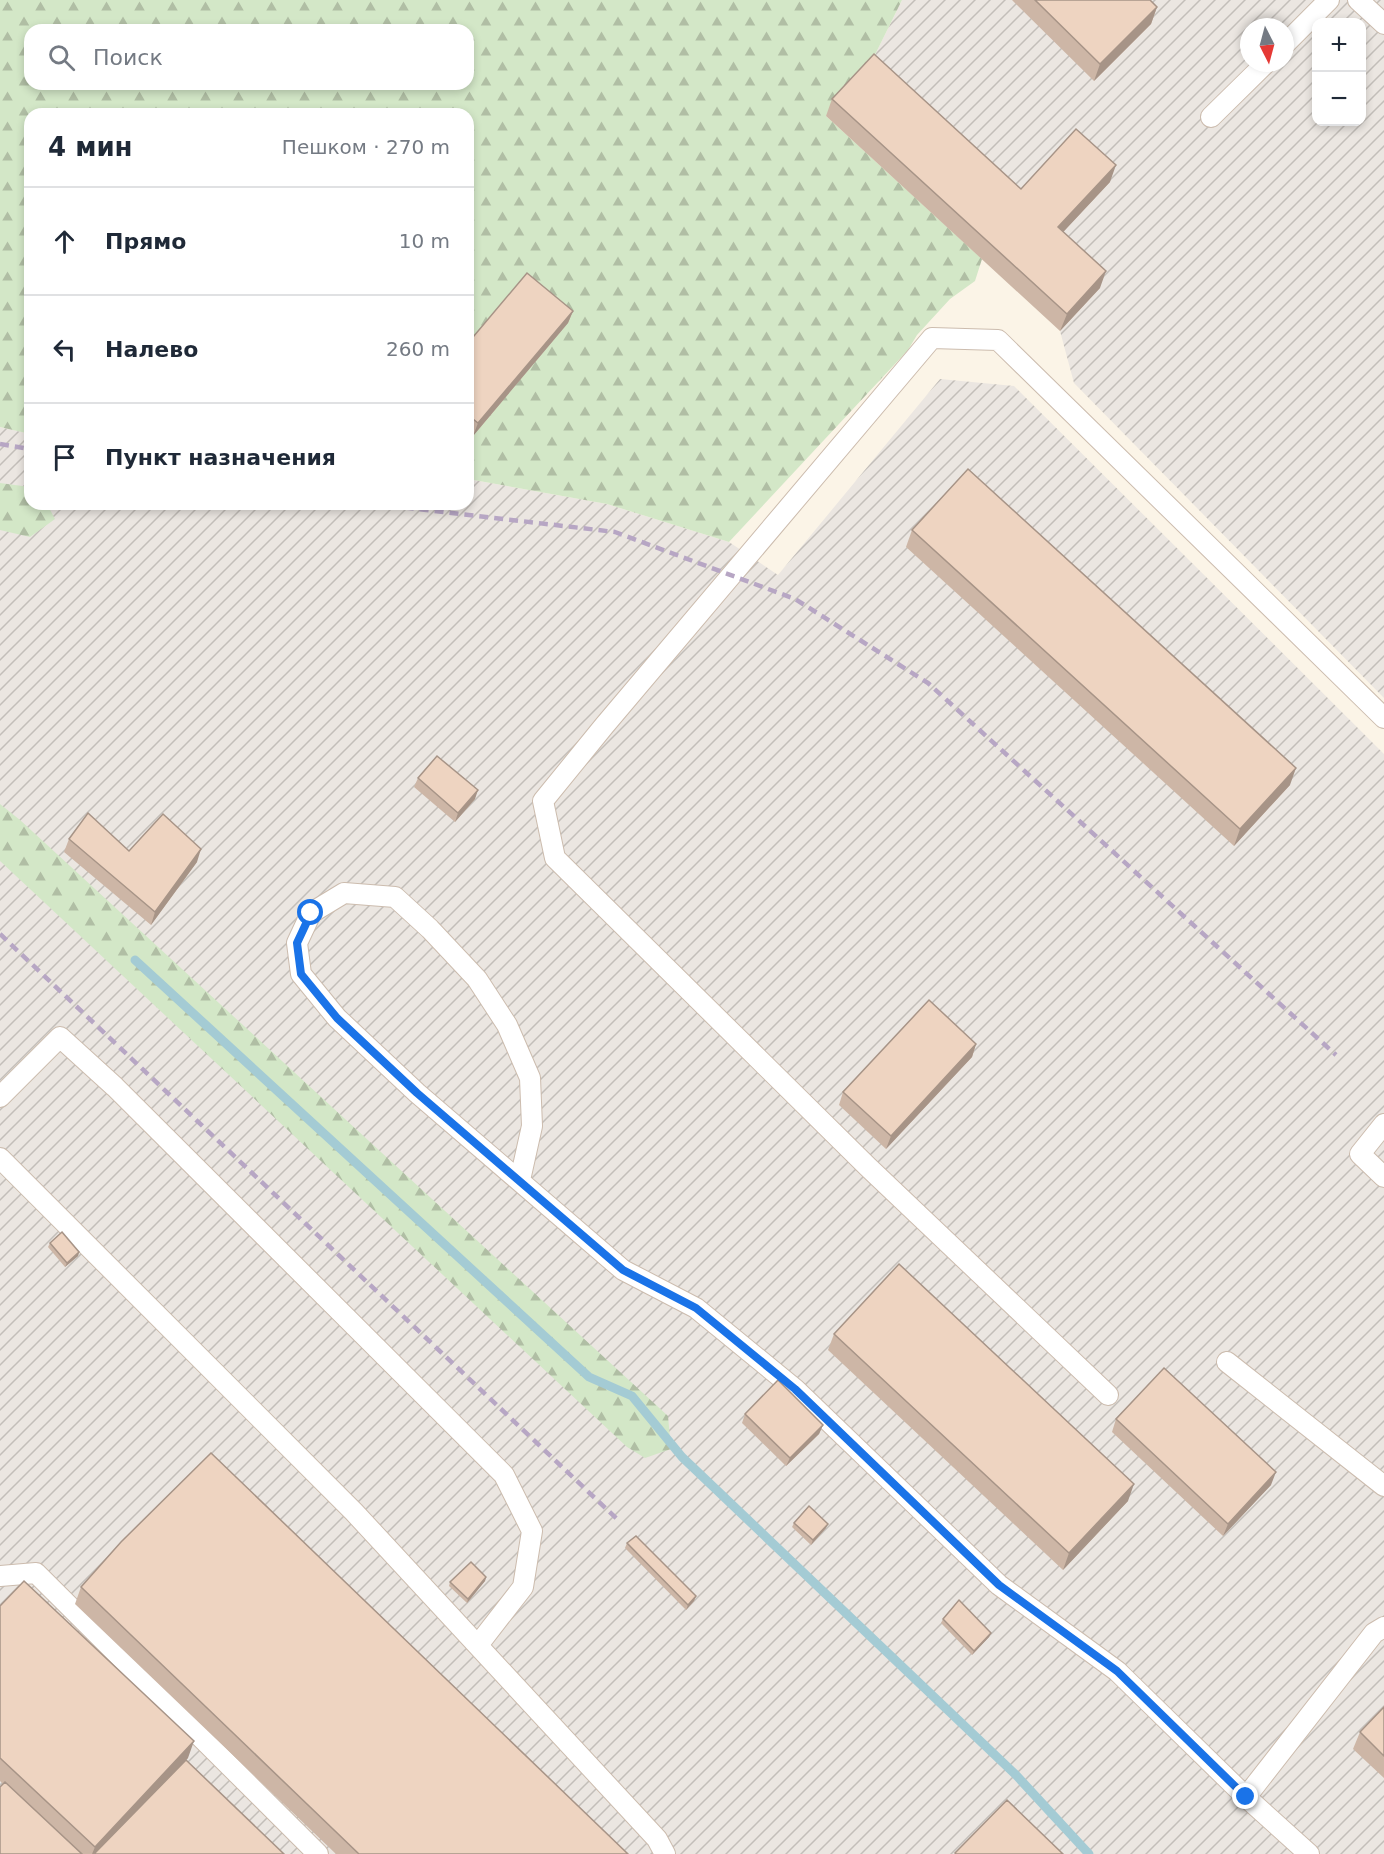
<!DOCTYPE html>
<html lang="ru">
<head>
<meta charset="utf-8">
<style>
  body { margin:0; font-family:"DejaVu Sans",sans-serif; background:#f6f6f7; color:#1f2937 }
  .controls { position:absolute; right:18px; top:18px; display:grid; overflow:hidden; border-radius:12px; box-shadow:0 3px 9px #0003 }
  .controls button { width:54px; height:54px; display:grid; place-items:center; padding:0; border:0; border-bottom:2px solid #e0e1e3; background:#fff; color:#1f2937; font:30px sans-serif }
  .compass { position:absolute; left:1240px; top:18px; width:54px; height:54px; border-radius:50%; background:#fff; box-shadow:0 3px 9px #0003; rotate:174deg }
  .stop { position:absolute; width:18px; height:18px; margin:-14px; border:4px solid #1a73e8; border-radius:50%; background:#fff }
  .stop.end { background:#1a73e8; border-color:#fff; box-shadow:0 2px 6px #0008 }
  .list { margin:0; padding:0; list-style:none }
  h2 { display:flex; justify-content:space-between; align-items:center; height:78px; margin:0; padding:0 24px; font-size:26px }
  h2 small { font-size:20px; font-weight:400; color:#747a83 }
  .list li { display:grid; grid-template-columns:39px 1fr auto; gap:18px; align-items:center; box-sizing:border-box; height:108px; padding:0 24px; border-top:2px solid #e0e1e3 }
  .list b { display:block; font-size:22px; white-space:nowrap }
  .list em { font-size:20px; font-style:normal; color:#747a83 }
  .icon { flex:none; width:33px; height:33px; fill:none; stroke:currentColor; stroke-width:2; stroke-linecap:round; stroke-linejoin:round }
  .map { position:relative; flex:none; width:1384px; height:1854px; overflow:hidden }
  .search { position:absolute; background:#fff; box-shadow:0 3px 9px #0003; left:24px; top:24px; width:450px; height:66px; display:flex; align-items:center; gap:15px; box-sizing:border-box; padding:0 21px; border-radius:18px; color:#747a83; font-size:22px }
  .panel { position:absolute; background:#fff; box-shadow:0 3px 9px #0003; left:24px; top:108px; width:450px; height:402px; border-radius:18px }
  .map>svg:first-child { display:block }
  .industrial { fill:url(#industrial-furrows); fill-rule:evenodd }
  .forest { fill:url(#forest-firs); fill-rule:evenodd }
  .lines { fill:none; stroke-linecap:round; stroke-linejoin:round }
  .stream { stroke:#a4cbd4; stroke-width:9 }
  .service-casing { stroke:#ccbcae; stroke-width:22 }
  .service { stroke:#fff; stroke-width:20 }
  .rail { stroke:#b7a6c4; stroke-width:4.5; stroke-dasharray:9 6; stroke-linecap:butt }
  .wall { fill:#cdb6a6 }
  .shaded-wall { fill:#a79487 }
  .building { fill:#eed4c1; stroke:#a79487; stroke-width:1.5 }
  .route { stroke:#1a73e8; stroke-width:8 }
</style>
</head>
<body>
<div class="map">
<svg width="1384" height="1854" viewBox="0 0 1384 1854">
  <defs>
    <pattern id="industrial-furrows" width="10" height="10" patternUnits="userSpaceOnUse" patternTransform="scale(1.5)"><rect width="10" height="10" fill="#ebe6e1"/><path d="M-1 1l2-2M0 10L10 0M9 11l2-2" fill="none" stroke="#c3beb9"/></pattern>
    <pattern id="forest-firs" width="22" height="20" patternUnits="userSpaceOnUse" patternTransform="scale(1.5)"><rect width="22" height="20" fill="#d3e7c7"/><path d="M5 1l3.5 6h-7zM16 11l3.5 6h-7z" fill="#b0bea4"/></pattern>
  </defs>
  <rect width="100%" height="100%" fill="#fbf4e7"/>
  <path class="industrial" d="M902 0H1384V698L1074 383 1060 331 1100 288 1015 206 867 71ZM1316 22H1362V122H1316ZM1249 27H1285V63H1249Z
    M940 379 1014 386 1384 754V1854H0V427L30 434V504H468V479L607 504 729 542 778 575Z"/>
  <path class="forest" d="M0 0H902L867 71 826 116 982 259 975 281 950 299 917 335 908 350 729 542 607 504 468 479V114H30V434L0 427ZM30 30H468V84H30Z
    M0 483 30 487V504H47L55 519 30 537 0 530Z
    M0 804 20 820 668 1416 671 1449 645 1458 627 1447 0 861Z"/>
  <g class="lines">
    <path class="stream" d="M135 960 589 1377 632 1396 682 1457 1016 1775 1089 1854"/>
    <g class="service-casing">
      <path id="service" d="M1358 0 1384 24
        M1285 44 1329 0
        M1211 117 1266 63
        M0 1097 60 1037 115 1087 504 1475 532 1531 523 1587 478 1645
        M1384 1124 1360 1154 1384 1177
        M0 1158 354 1512 657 1839 665 1854
        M520 1180 532 1126 530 1078 507 1025 477 979 430 929 395 897 344 893 311 913 297 943 301 974 337 1018 417 1093 623 1270 696 1308 795 1389 999 1585 1117 1671 1246 1797 1309 1854
        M1227 1362 1384 1486
        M1108 1395 868 1167 555 858 543 801 604 726 932 338 998 340 1384 718
        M0 1576 36 1573 318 1854
        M1246 1797 1374 1633 1384 1627"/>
    </g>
    <use href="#service" class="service"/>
    <path class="rail" d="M0 444 30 449
      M375 504 615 532 795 599 928 683 1336 1055
      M0 934 617 1519"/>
  </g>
  <path class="wall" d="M1012 0H1150L1157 7 1151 24 1094 81Z
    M832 99 1021 189 1110 182 1063 232 1100 288 1060 331 826 116Z
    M573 311 568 323 473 436 468 432V343Z
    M912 530 1290 785 1234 846 906 547Z
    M418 778 475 799 455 822 414 787Z
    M69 839 129 851 197 862 151 925 64 852Z
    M976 1044 972 1057 886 1149 839 1105 843 1092Z
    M50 1243 79 1252 78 1256 65 1267 48 1247Z
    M834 1334 1128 1501 1063 1570 828 1350Z
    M745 1414 823 1425 819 1434 786 1466 742 1423Z
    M1116 1419 1271 1485 1223 1536 1112 1432Z
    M794 1523 826 1528 811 1545 792 1527Z
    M627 1543 696 1596 694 1601 686 1610 625 1548Z
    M486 1577 485 1581 467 1603 449 1586 450 1582Z
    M81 1587 628 1854H336L75 1604Z
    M0 1606 188 1758 186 1760 284 1854H0L3 1784 0 1781Z
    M943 1619 991 1633 989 1637 972 1655 941 1623Z
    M1384 1707V1778L1353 1749 1360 1732Z"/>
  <path class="shaded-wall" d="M1157 7 1151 24 1094 81 1100 64Z
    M1116 165 1110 182 1052 244 1058 227Z
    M1106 271 1100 288 1060 331 1067 314Z
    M573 311 568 323 473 436 478 423Z
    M1296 768 1290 785 1234 846 1240 829Z
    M478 790 475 799 455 822 458 813Z
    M201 849 197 862 151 925 155 912Z
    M976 1044 972 1057 886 1149 891 1136Z
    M79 1252 78 1256 65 1267 67 1263Z
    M823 1425 819 1434 786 1466 790 1458Z
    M1276 1472 1271 1485 1223 1536 1228 1524Z
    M1134 1484 1128 1501 1063 1570 1069 1553Z
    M828 1524 826 1528 811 1545 813 1540Z
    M486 1577 485 1581 467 1603 468 1599Z
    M696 1596 694 1601 686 1610 688 1605Z
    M991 1633 989 1637 972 1655 974 1651Z
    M194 1741 188 1758 98 1854H92L95 1847Z"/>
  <path class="building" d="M1035 0H1150L1157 7 1100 64Z
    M874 54 1021 189 1076 129 1116 165 1058 227 1106 271 1067 314 832 99Z
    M527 273 573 311 478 423 468 415V343Z
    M968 469 1296 768 1240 829 912 530Z
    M437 756 478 790 458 813 418 778Z
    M88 813 129 851 163 814 201 849 155 912 69 839Z
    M929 1000 976 1044 891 1136 843 1092Z
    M62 1232 79 1252 67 1263 50 1243Z
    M899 1264 1134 1484 1069 1553 834 1334Z
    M1164 1368 1276 1472 1228 1524 1116 1419Z
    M778 1380 823 1425 790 1458 745 1414Z
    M211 1453 628 1854H359L81 1587 121 1542Z
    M809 1506 828 1524 813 1540 794 1523Z
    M636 1536 696 1596 688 1605 627 1543Z
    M471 1562 486 1577 468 1599 450 1582Z
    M24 1581 194 1741 95 1847 0 1758V1606Z
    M959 1600 991 1633 974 1651 943 1619Z
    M1384 1707V1756L1360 1732Z
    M186 1760 284 1854H94Z
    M5 1782 82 1854H0V1787Z
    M1007 1800 1063 1854H956L955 1853Z"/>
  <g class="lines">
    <path class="route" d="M311 913 297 943 301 974 337 1018 417 1093 623 1270 696 1308 795 1389 999 1585 1117 1671 1246 1797"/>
  </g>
</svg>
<div class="controls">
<button>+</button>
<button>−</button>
</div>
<svg class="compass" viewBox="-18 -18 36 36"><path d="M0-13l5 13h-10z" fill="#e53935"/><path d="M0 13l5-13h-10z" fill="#747a83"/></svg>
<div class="stop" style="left:311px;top:913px"></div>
<div class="stop end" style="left:1246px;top:1797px"></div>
<div class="search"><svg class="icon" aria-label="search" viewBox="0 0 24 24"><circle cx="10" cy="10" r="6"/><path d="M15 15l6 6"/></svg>Поиск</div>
<section class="panel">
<h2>4 мин<small>Пешком · 270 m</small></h2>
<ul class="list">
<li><svg class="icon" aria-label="ahead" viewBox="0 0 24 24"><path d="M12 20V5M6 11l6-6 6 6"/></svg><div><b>Прямо</b></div><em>10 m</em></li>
<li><svg class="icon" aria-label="left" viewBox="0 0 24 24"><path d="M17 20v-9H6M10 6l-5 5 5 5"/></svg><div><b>Налево</b></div><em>260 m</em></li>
<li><svg class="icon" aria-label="arrive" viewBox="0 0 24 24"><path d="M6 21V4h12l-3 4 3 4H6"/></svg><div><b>Пункт назначения</b></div></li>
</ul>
</section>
</div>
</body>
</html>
